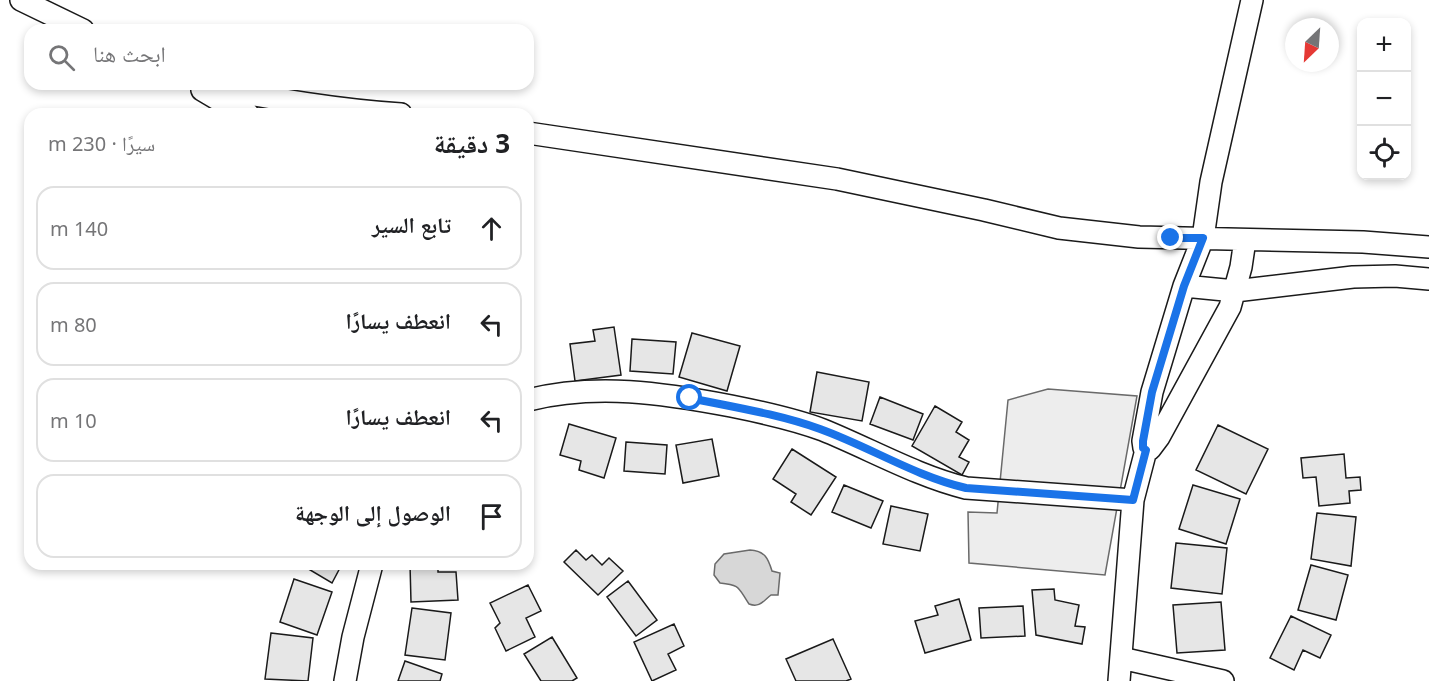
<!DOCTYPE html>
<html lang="ar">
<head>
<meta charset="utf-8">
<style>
  body { margin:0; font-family:"Noto Sans","Noto Naskh Arabic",sans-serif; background:#f2f2f2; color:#202124; direction:rtl }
  .controls { position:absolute; right:18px; top:18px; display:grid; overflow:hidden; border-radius:12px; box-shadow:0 3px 9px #0003 }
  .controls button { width:54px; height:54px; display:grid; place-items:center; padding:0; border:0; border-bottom:2px solid #e0e0e0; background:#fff; color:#202124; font:30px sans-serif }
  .compass { position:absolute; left:1285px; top:18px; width:54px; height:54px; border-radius:50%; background:#fff; box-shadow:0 3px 9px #0003; rotate:205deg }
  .stop { position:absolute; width:18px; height:18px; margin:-14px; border:4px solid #1a73e8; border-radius:50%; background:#fff }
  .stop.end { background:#1a73e8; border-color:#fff; box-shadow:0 2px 6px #0008 }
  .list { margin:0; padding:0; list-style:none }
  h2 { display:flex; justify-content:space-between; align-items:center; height:78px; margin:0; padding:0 24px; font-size:26px }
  h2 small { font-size:20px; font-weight:400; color:#757577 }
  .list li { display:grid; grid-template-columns:39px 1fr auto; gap:18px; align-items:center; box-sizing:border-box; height:84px; margin:0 12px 12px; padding:0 12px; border:2px solid #e0e0e0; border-radius:18px }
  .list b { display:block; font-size:22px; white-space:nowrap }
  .list em { font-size:20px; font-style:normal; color:#757577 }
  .icon { flex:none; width:33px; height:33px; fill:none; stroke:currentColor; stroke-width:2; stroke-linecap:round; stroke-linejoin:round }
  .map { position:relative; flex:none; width:1429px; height:681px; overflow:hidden; direction:ltr }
  .search { position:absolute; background:#fff; box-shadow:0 3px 9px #0003; left:24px; top:24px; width:510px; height:66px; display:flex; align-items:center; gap:15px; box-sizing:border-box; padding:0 21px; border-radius:18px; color:#757577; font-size:22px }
  .panel { position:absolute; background:#fff; box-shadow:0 3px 9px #0003; left:24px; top:108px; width:510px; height:462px; border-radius:18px; direction:rtl }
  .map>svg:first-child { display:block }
  .built { fill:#ededed; stroke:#6a6a6a; stroke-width:1.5 }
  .water { fill:#d7d7d7; stroke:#6a6a6a; stroke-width:1.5 }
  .building { fill:#e6e6e6; stroke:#1a1a1a; stroke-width:1.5 }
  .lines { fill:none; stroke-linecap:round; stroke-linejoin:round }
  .minor-casing { stroke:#1a1a1a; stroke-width:24 }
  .minor { stroke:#fff; stroke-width:21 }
  .route { stroke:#1a73e8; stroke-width:8 }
</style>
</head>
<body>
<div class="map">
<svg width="1429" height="681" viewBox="0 0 1429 681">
  <rect width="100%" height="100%" fill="#fff"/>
  <path class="built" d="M1048 389 1137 396 1105 575 969 563 968 512 997 513 1008 400Z"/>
  <path class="water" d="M750 550C765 551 768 558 772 571L780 573 778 595H771C763 601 760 608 749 604 738 588 741 585 720 583L714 575 715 564 724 554Z"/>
  <path class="building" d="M614 327 621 375 575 381 570 344 595 341 593 330Z
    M692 333 740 346 727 391 679 377Z
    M632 339 676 342 673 374 630 371Z
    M817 372 869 382 862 421 810 412Z
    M880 397 923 414 913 440 870 424Z
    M935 406 962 422 956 432 969 440 959 457 969 462 962 475 912 446Z
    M569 424 616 438 604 478 579 470 581 461 560 455Z
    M1218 425 1268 449 1246 494 1196 470Z
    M712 439 719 476 683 483 676 445Z
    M626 442 667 445 665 474 624 471Z
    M792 449 836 477 811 515 791 502 796 494 773 479Z
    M1344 454 1346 478 1360 477 1361 490 1349 491 1350 503 1319 506 1316 477 1303 478 1301 458Z
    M844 485 883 501 871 528 832 512Z
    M1193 485 1240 499 1226 544 1179 529Z
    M891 506 928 514 920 551 883 544Z
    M1317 513 1356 517 1351 566 1311 559Z
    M1176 543 1227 548 1222 594 1171 588Z
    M576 550 586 560 592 555 602 565 609 558 623 571 598 595 564 562Z
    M300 564H342L332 583Z
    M410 564H438V572H456L458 600 411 602Z
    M1311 565 1348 575 1336 620 1298 610Z
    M294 579 332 592 317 635 280 622Z
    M628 581 657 620 636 636 607 597Z
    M528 585 541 611 526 618 535 637 506 651 495 628 500 623 490 603Z
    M1054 589 1055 600 1079 605 1075 626 1085 627 1082 644 1036 635 1032 590Z
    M959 599 971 640 925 653 915 621 938 615 935 606Z
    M1221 602 1225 650 1177 653 1173 605Z
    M1023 606 1025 636 981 638 979 608Z
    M412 608 451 613 445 660 405 655Z
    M1291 616 1331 635 1320 658 1303 650 1294 670 1270 658Z
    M674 624 684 646 668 654 676 670 652 681 634 642Z
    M271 633 313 638 308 681 265 679Z
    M552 637 577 678 572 681H541L524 654Z
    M833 639 851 679 846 681H796L786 659Z
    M405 661 442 674 440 681H398Z"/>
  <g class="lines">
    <g class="minor-casing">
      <path id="minor" d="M21 0 83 30
        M203 84 215 88C276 99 338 110 401 114
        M202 90 234 109 248 114
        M528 133 837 179 984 210 1059 228 1139 237 1363 242 1429 247
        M1184 286 1235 291 1353 277 1395 276 1429 279
        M528 400C596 383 663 393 731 406 761 412 794 419 823 430 870 449 917 476 966 488L1133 500
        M1146 450 1150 449 1159 437 1230 307 1241 267 1245 240
        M1121 658 1223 681
        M345 681 353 637 372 564
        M1119 681 1133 500 1146 450 1144 448 1143 441 1152 392 1184 286 1203 238 1211 182 1252 0"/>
    </g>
    <use href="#minor" class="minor"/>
  </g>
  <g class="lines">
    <path class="route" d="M690 398C733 407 778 414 820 429 870 447 915 476 966 488L1133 500 1146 450 1143 448V441L1152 392 1184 286 1203 238H1171"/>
  </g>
</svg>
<div class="controls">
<button>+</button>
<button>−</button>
<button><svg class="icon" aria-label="locate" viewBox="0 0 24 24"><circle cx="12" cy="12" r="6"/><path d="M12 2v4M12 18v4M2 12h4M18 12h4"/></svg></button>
</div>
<svg class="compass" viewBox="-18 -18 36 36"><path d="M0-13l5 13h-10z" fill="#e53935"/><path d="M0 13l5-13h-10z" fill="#757577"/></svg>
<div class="stop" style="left:690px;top:398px"></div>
<div class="stop end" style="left:1171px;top:238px"></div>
<div class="search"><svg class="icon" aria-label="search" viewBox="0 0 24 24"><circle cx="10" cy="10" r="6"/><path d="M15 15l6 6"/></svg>ابحث هنا</div>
<section class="panel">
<h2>3 دقيقة<small>سيرًا · 230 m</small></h2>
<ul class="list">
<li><svg class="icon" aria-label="ahead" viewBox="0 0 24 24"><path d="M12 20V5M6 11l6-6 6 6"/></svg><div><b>تابع السير</b></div><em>140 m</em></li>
<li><svg class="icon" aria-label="left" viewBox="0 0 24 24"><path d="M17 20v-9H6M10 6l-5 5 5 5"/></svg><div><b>انعطف يسارًا</b></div><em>80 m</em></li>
<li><svg class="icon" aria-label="left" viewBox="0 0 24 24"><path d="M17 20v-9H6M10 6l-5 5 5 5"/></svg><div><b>انعطف يسارًا</b></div><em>10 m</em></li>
<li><svg class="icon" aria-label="arrive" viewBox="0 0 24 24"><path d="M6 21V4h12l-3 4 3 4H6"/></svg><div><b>الوصول إلى الوجهة</b></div></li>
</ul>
</section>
</div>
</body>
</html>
